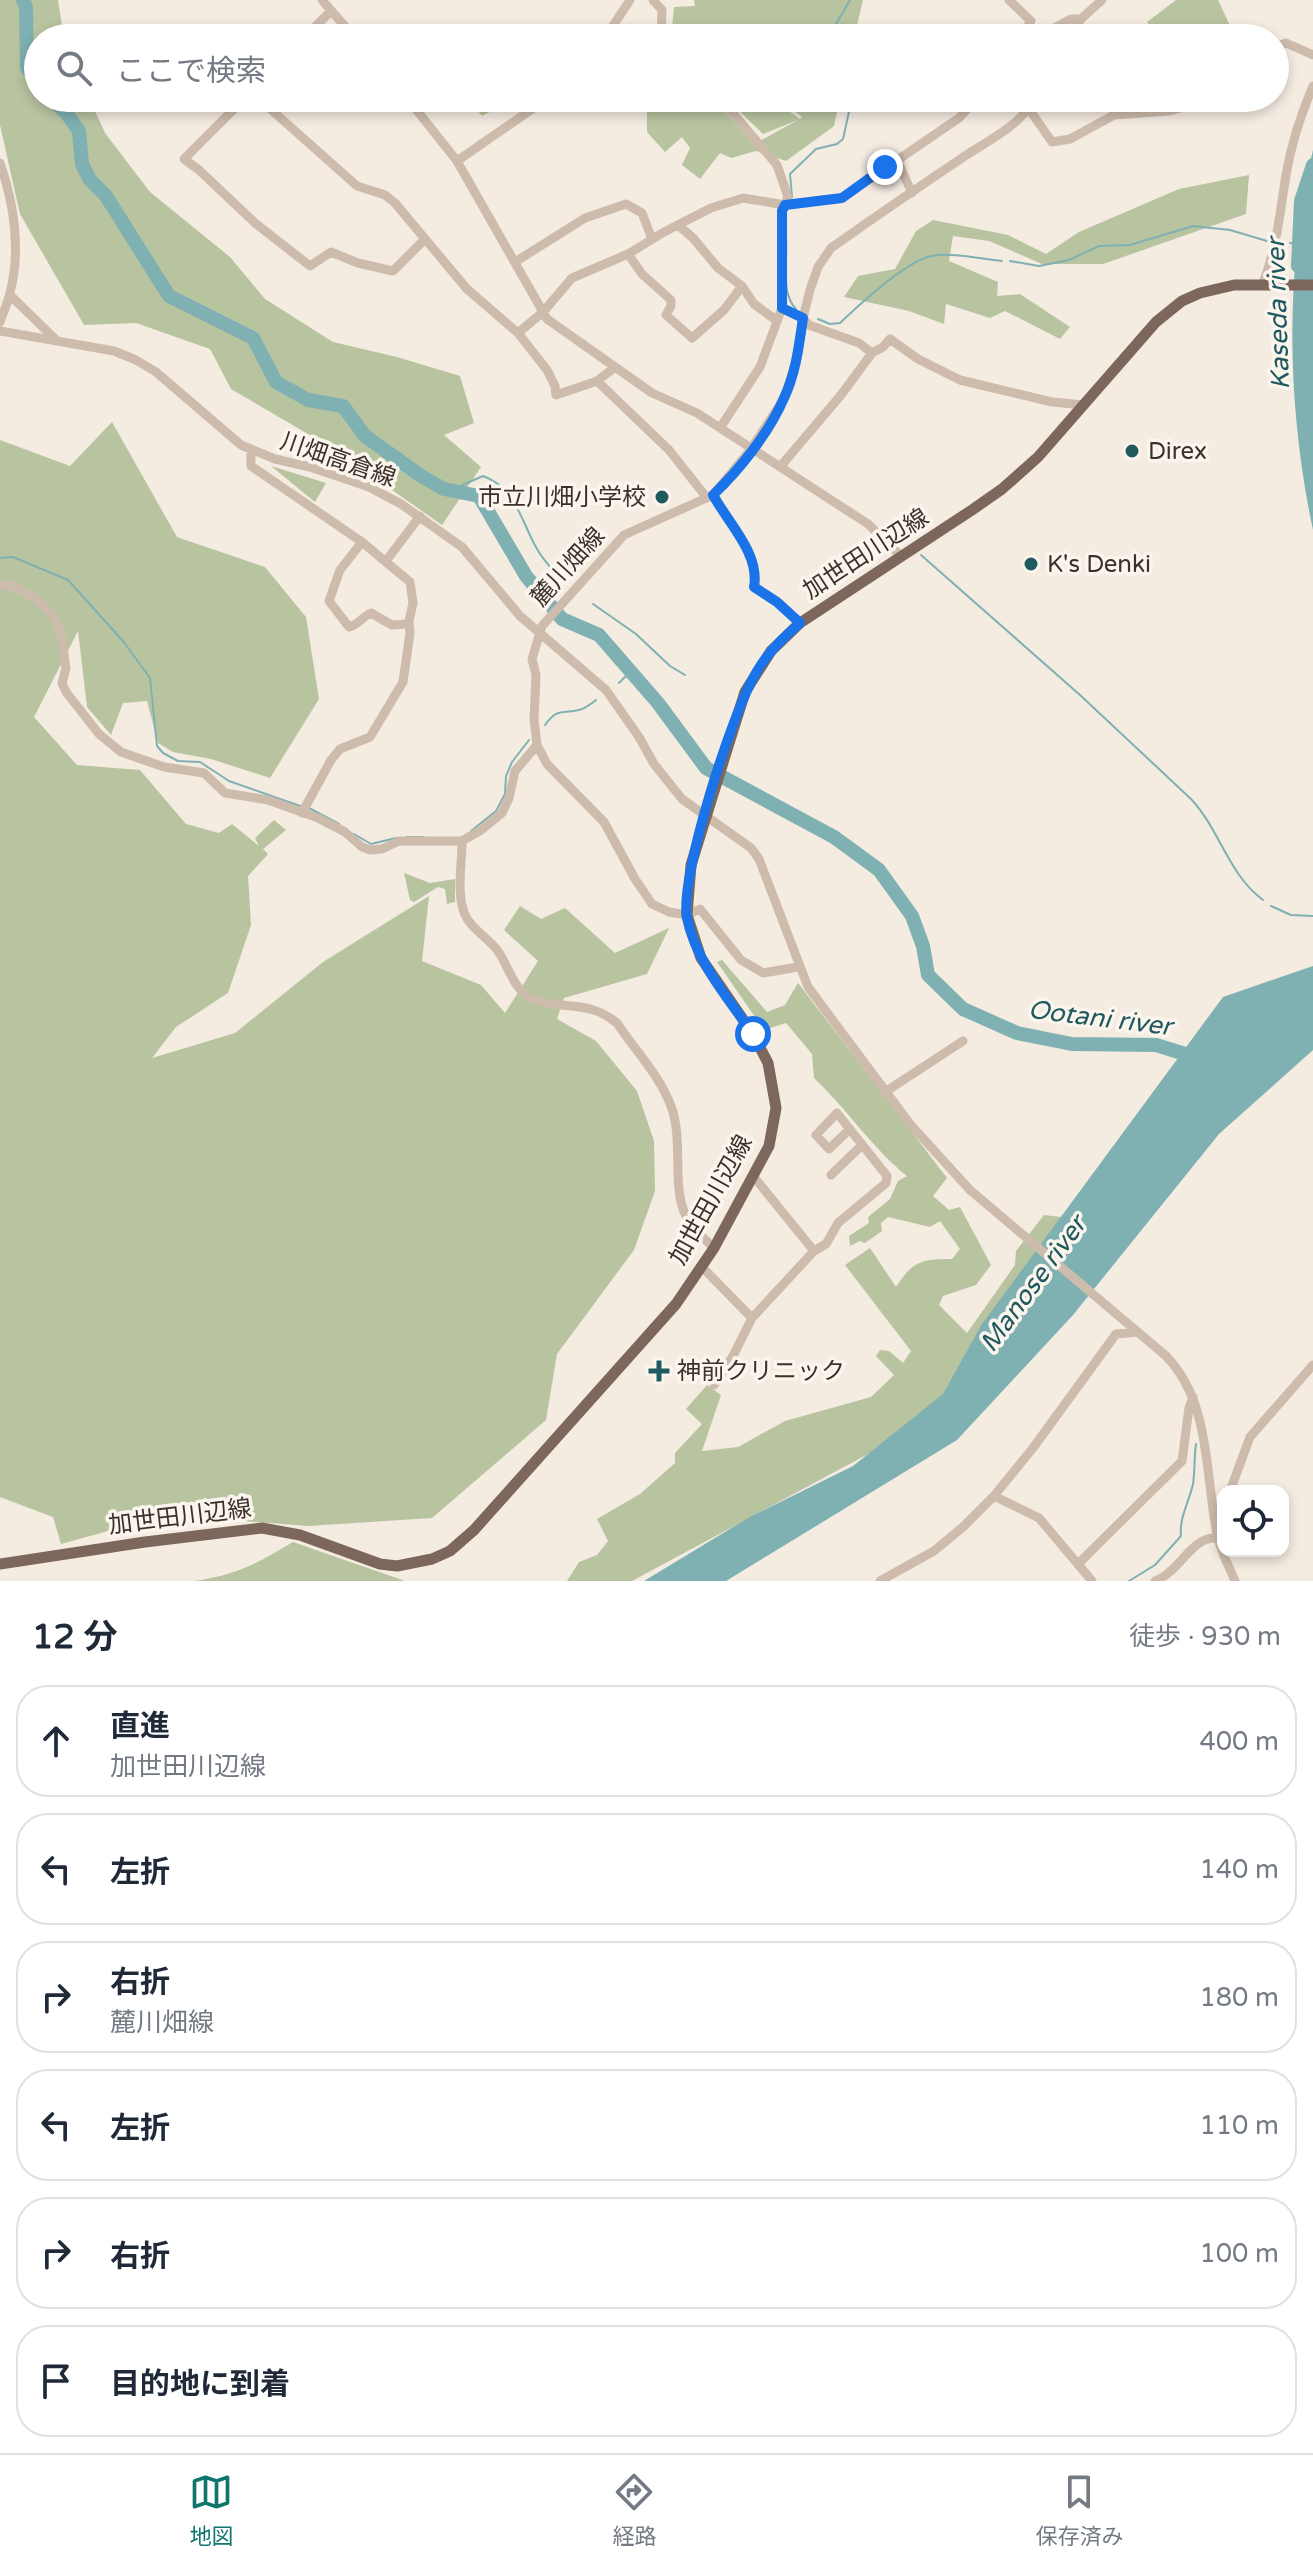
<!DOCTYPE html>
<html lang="ja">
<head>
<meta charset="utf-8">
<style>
  body { margin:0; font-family:"Varela Round","Noto Sans JP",sans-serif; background:#f6f6f7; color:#1f2937 }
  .controls { position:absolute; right:24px; bottom:24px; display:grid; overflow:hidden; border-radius:16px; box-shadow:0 4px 12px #0003 }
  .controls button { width:72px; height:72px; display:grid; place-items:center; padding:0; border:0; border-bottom:2px solid #e0e1e3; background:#fff; color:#1f2937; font:40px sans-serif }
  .stop { position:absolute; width:24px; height:24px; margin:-18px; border:6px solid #1a73e8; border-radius:50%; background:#fff }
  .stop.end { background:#1a73e8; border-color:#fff; box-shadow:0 2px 8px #0008 }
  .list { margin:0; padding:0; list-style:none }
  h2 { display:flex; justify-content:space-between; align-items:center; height:104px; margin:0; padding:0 32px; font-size:34px }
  h2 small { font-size:26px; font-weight:400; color:#747a83 }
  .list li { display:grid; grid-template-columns:52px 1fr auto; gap:24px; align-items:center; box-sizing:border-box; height:112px; margin:0 16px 16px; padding:0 16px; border:2px solid #e0e1e3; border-radius:32px }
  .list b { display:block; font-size:30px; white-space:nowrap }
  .list p { margin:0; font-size:26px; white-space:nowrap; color:#747a83 }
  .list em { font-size:26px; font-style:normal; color:#747a83 }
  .icon { flex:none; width:44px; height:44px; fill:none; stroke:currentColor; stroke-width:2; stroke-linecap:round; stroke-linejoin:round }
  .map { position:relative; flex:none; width:1313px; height:1581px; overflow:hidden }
  .search { position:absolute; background:#fff; box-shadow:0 4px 12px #0003; left:24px; right:24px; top:24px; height:88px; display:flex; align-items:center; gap:20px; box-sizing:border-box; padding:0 28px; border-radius:44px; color:#747a83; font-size:30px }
  .sheet { height:872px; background:#fff }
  nav { display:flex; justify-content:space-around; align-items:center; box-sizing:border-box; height:112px; border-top:2px solid #e0e1e3; background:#fff; font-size:22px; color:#747a83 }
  nav a { display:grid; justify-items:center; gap:4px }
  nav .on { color:#0f766e }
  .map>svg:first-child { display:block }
  .green { fill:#b8c4a0 }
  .water { fill:#7fb0b2 }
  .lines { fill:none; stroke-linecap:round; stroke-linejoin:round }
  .stream { stroke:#7fb0b2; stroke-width:2 }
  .river { stroke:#7fb0b2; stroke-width:14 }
  .minor { stroke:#cdbbac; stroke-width:9 }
  .major { stroke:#7d675c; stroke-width:11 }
  .route { stroke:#1a73e8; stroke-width:10 }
  .poi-dot { fill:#1f5a5e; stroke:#fbf5ee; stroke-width:3 }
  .labels { text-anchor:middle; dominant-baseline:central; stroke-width:7; stroke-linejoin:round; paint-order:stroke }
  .poi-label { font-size:24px; fill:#3b302b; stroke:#fbf5ee; text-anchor:start }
  .street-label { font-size:24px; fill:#3b302b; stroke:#fbf5ee }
  .water-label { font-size:26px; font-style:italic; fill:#1f5a5e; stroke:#fbf5ee }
</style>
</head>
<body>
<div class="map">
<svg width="1313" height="1581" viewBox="0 0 1313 1581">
  <rect width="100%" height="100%" fill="#f4ebe1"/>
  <path class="green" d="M0 0H58L64 38H38V98H89L105 133 150 192 230 257 265 299 333 342 397 357 460 376 474 423 444 435 481 467 442 525 332 448 231 389 210 349 136 323 84 325 20 214 0 125Z
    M694 0H863L854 38H671L674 7 695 6Z
    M1176 0H1218L1233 32 1231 38H1160L1147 22Z
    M467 98H516L482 116Z
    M652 98H713L754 144 798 120 763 134 726 98H771L800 119 802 117 776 98H840L834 126 786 161 756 151 731 158 720 153 700 179 682 165 690 148 682 137 665 152 647 132V106Z
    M1249 175 1246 214 1103 264H1042L989 241 953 236 949 261 998 282 997 296 1020 294 1070 327 1060 339 1005 311 990 318 946 304 944 324 909 311 844 297 858 276 895 269 916 231 933 220 1008 235 1046 254 1079 232 1179 189Z
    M112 422 177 537 265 567 306 617 319 699 270 778 211 759 173 752 158 743 147 701 123 703 111 735 87 707 78 631 34 717 77 765 140 770 186 824 219 833 232 824 259 846 255 838 274 820 286 830 263 849 268 854 248 876 251 925 228 993 176 1027 152 1058 235 1033 323 962 429 896 422 961 481 985 505 1013 538 961 504 930 520 906 541 919 565 908 615 953 669 928 647 974 564 998 557 1019 596 1041 637 1091 654 1141 655 1191 634 1250 557 1354 546 1420 432 1518 308 1526 166 1515 61 1544 53 1517 0 1497V440L70 466Z
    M271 466 326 483 315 502Z
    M404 873 430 883 455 879V902L447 904 445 889 438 887 414 902 410 900Z
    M722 960 767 1012 785 1005 798 983 947 1178 933 1196 949 1210 960 1207 991 1265 976 1285 943 1296 939 1305 967 1333 1015 1265 1016 1251 1044 1215 1077 1219 950 1410 632 1581H567L579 1562 597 1555 608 1541 597 1519 640 1494 675 1463V1453L702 1424 686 1409 707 1385 721 1395 702 1451 738 1447 785 1421 871 1397 894 1375 876 1356 880 1350 889 1351 903 1363 911 1351 845 1265 870 1248 896 1287C913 1261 921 1259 952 1259L960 1249 940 1221 930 1227 888 1217 881 1223 882 1231 865 1243 860 1241 850 1246 849 1236 869 1223 868 1217 890 1199 898 1181 907 1176C872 1148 847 1109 814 1078L812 1054 786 1023 764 1030 717 962Z
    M293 1542 405 1581H194C237 1575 256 1564 293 1542Z"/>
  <path class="water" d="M1313 150V530C1287 408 1284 272 1313 150Z
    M1313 966V1050L1219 1134 1073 1315 957 1440 726 1581H644L748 1518 853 1466 943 1394 982 1324 1223 997Z"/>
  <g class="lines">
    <path class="stream" d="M828 38 850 0
      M792 197 790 174 816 149 837 144 843 139 852 98
      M786 238C788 259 780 293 796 309
      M1290 243 1298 244
      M1010 261 1039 266 1069 260 1099 246 1130 245 1193 226 1230 230 1267 241
      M818 319 830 324 840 323C859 305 907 260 932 256 953 252 980 259 1002 261
      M451 490 483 476C516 488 521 521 537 549 542 558 549 566 556 574
      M921 555 1080 695 1191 799C1220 830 1228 874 1263 900
      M0 558 13 557 68 580 123 641 150 678 157 746 163 753 178 761 200 762 229 781 303 807
      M593 604 636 634 670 666 685 675
      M619 683 631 671
      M545 725C557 708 561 714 579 710 585 709 591 704 596 700
      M309 808 339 824
      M471 831 496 811 505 794 506 776 512 762 529 740
      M354 834 371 844 396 838
      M406 837H424
      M1271 906 1291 915 1313 916
      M1129 1581 1155 1565 1181 1536C1179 1518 1189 1502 1193 1484 1195 1472 1194 1457 1196 1444"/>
    <path class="river" d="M23 0 26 7 27 67 38 85
      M51 98 67 114 79 131 82 164 90 180 106 196 169 296 253 338 276 382 308 400 343 406 365 436 421 476 444 489 479 496 526 576 562 619 599 635 658 703 706 768 834 837 879 870 912 916 923 946 928 975 963 1009 1017 1033 1072 1044 1156 1045 1198 1058
      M1298 266 1301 201 1313 165"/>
    <path class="minor" d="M322 0 355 38
      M653 0 662 10 661 38
      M1009 0 1031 21 1020 38
      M304 38 331 11
      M605 38 630 0
      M1036 38 1071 19H1081
      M1069 38 1081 19 1102 0
      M1275 47 1286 43 1313 55
      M245 98 184 159 199 170 255 223 310 266 331 252 358 263 393 271 425 239
      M258 98 357 186 385 195 395 203 467 289 518 333 547 370 555 386 556 395 597 381 614 368
      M407 98 457 161 547 319 652 393 697 413 868 524 901 556
      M720 98 777 165 788 197 782 211V308L760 367 720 428
      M1029 109 1052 142 1070 139 1114 115 1169 111 1219 98
      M896 158 912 193
      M457 161 548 98
      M0 163C14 204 21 250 10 293 8 303 3 312 0 322
      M678 225 693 238 718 268 742 286 754 304 776 320
      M628 254 642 274 671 300V306L666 315 692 338 724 310 742 286
      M515 262 585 218 626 204 642 213 652 239
      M1263 283C1277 247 1280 212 1286 175 1291 145 1301 114 1313 86
      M10 295 56 340
      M782 308 803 318 809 325 859 343 872 353 883 347 890 339 918 359 960 380 1052 402 1084 405
      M0 331 114 351 136 360 156 372 241 445 275 459 310 467 369 487 401 504 462 547 520 616 606 690 639 737 654 764 682 799 751 848 759 859 808 987 910 1124 970 1190 1166 1356C1211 1402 1205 1475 1217 1534 1220 1550 1229 1566 1235 1581
      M518 333 543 312 572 278 628 254 664 232 711 208 743 198 785 205 842 198 959 118 978 98
      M597 381 669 450 707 498
      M251 451V466L362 542 410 582 413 603 409 621 410 633 403 682 370 737 340 749 331 760 302 813
      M780 467 841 395 872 353
      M713 495C729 524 760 553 754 587L777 602 800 623
      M362 542 340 570 329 601 349 627C358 625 362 617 371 613L392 625 409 624
      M386 561 420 516
      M0 585 15 587 36 599 52 614 61 633 66 668 62 683 66 692 99 734 121 752 164 767 204 773 225 793 268 800 318 818 345 832 362 847 370 850 382 849 399 841H462L481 830 502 813 509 798 515 771 537 745
      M462 841C462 864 457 888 463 909 468 928 487 936 498 951 509 967 515 994 535 1000 564 1010 590 1000 617 1023 634 1049 660 1076 671 1106 684 1140 671 1187 686 1216 692 1229 704 1238 714 1248
      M798 967 763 973 741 960 700 909 687 915 669 912 652 904 635 879 604 822 547 764 537 745 534 719 536 675 532 659 542 626 624 535 713 495 751 449 785 397 798 354 803 318 810 290 818 267 831 248C875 217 920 186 965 156 991 139 1019 126 1036 98
      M885 1092 963 1041
      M831 1175 862 1145
      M754 1177 814 1251
      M702 1267 752 1318
      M714 1385 733 1356 752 1318 814 1251 826 1244 838 1223 886 1183 887 1176 837 1113 816 1135 829 1149 850 1129
      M1230 1491 1250 1437 1313 1365
      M994 1496 1039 1518 1092 1581
      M1078 1564 1182 1461 1189 1408 1193 1397
      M880 1581 934 1551 963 1527 994 1496 1033 1448 1116 1334 1138 1332
      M1155 1581C1180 1572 1192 1535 1218 1538"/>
    <path class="major" d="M0 1564 145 1542 262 1528 300 1535 380 1564 397 1566 432 1559 450 1551 474 1530 676 1304 714 1248 769 1146 776 1108 768 1063 753 1034 701 958 687 915 691 865 745 692 771 651 800 623 972 510 1002 489 1038 457 1156 322 1182 301 1200 293 1234 285H1313"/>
  </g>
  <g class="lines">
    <path class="route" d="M753 1034C728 998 696 962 687 918 679 877 733 711 756 673 767 653 783 638 800 623L777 602 754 587C760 554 729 524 713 495 740 469 769 433 784 398 796 373 799 345 803 318L782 308V211L785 205 842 198 885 167"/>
  </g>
  <g class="poi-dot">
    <circle cx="1132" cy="451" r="8"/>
    <circle cx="662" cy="497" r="8"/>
    <circle cx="1031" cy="564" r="8"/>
    <path d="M655 1359h8v8h8v8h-8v8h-8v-8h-8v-8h8z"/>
  </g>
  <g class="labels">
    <g class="poi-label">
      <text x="1148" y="451">Direx</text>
      <text x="646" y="497" text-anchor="end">市立川畑小学校</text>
      <text x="1047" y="564">K's Denki</text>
      <text x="677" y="1371">神前クリニック</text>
    </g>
    <g class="street-label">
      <text transform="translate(338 460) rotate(19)">川畑高倉線</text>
      <text transform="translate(866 554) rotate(-33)">加世田川辺線</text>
      <text transform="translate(568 567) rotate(-48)">麓川畑線</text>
      <text transform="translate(711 1200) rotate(-61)">加世田川辺線</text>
      <text transform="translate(180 1517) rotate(-7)">加世田川辺線</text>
    </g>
    <g class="water-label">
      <text transform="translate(1278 314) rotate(-92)">Kaseda river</text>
      <text transform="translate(1100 1018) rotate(7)">Ootani river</text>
      <text transform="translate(1033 1284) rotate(-54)">Manose river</text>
    </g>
  </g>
</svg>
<div class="controls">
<button><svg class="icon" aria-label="locate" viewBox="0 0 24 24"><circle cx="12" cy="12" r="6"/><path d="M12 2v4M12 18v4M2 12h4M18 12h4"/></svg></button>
</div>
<div class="stop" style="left:753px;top:1034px"></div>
<div class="stop end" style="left:885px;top:167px"></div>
<div class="search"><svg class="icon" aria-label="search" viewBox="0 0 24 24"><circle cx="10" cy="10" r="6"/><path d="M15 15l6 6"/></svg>ここで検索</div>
</div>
<section class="sheet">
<h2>12 分<small>徒歩 · 930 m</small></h2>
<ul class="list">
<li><svg class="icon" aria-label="ahead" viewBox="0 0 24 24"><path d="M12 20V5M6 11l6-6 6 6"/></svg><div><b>直進</b><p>加世田川辺線</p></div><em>400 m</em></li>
<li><svg class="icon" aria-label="left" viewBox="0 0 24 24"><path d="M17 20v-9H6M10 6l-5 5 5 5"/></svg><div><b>左折</b></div><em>140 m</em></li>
<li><svg class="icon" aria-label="right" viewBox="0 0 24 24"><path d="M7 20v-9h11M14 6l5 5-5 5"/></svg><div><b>右折</b><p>麓川畑線</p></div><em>180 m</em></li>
<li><svg class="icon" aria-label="left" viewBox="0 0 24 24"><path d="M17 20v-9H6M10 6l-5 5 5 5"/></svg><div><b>左折</b></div><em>110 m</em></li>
<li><svg class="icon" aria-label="right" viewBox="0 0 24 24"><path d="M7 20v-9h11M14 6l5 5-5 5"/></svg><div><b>右折</b></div><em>100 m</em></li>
<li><svg class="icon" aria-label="arrive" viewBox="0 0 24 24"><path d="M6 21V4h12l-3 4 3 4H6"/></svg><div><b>目的地に到着</b></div></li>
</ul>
</section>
<nav>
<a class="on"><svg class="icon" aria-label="map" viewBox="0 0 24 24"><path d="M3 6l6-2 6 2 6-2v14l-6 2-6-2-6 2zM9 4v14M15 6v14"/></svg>地図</a>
<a><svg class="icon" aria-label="directions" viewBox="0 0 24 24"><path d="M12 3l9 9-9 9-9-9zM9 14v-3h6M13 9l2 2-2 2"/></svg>経路</a>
<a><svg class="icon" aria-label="saved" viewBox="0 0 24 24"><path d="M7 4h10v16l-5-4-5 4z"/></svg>保存済み</a>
</nav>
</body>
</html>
